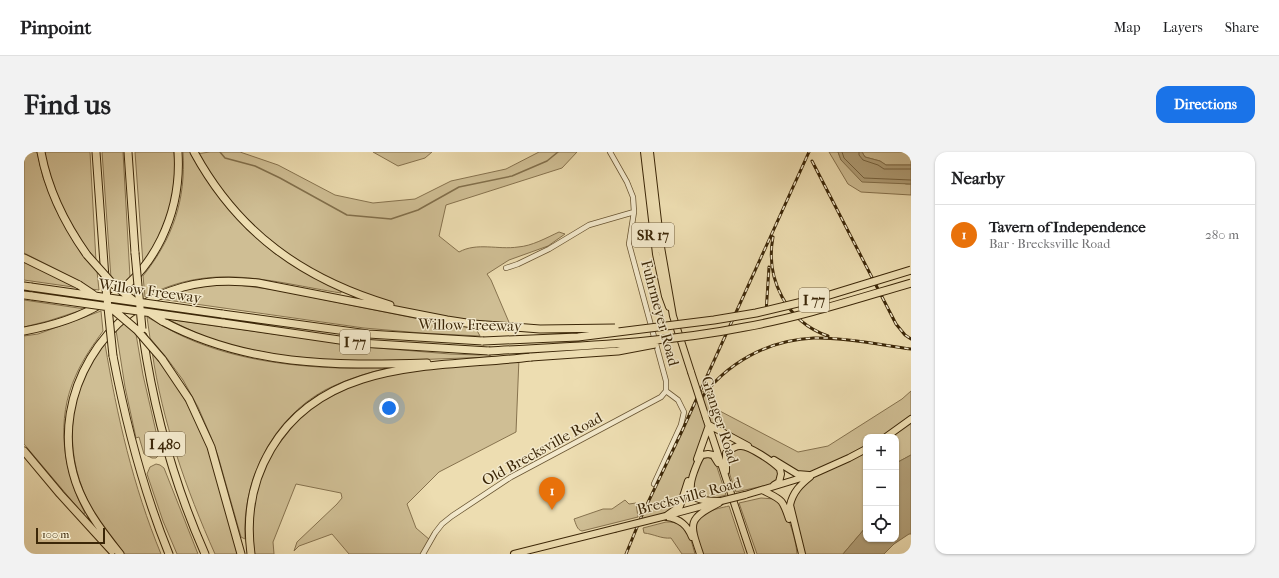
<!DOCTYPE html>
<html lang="en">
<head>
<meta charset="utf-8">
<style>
  body { margin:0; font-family:"IM FELL French Canon",serif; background:#f2f2f2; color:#202124 }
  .controls { position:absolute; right:12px; bottom:12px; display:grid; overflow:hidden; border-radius:8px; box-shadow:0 1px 3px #0004 }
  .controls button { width:36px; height:36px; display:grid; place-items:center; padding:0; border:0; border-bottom:1px solid #e0e0e0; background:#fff; color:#202124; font:20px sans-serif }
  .scale { position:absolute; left:12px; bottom:10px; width:69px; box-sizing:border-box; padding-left:4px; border:2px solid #3c2708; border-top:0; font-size:11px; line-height:14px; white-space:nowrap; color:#3c2708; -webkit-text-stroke:3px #f3e9cc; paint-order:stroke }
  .you { position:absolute; left:365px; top:256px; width:14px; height:14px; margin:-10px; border:3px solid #fff; border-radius:50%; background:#1a73e8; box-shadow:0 0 0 6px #1a73e833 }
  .badge { display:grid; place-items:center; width:26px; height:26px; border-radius:50%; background:#1a73e8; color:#fff; font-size:13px; font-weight:700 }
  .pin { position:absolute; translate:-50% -33px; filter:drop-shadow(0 1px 2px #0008) }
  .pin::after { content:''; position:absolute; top:21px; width:14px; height:12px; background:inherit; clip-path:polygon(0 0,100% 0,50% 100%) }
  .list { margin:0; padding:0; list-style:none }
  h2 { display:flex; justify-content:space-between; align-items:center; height:52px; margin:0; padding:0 16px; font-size:17px }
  h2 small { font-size:13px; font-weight:400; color:#757577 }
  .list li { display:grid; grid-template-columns:26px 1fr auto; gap:12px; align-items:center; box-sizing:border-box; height:60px; padding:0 16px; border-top:1px solid #e0e0e0 }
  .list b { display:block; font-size:15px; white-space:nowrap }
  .list p { margin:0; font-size:13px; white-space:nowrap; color:#757577 }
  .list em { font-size:13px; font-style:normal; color:#757577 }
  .icon { flex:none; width:22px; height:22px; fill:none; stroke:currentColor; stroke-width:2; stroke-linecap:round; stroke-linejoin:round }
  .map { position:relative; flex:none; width:887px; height:402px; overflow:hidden; border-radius:12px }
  header { display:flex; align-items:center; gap:24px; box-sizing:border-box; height:56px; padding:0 20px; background:#fff; border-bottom:1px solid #e0e0e0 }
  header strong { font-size:19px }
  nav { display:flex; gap:22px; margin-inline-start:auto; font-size:14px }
  .intro { display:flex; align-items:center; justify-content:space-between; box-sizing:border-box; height:96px; padding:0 24px }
  h1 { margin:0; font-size:28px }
  .button { padding:10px 18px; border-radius:12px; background:#1a73e8; color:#fff; font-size:14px; font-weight:700 }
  main { display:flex; gap:24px; padding:0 24px }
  aside { flex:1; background:#fff; border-radius:12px; box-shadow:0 1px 3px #0004 }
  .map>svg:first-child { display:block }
  .green { fill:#cfbe94; stroke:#86724e }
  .water { fill:#b19f78; stroke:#826f4b }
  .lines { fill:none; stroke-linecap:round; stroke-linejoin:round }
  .shore { stroke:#766340; stroke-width:1 }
  .stream { stroke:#826f4b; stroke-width:1.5 }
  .minor-casing { stroke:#685432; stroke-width:6 }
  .major-casing { stroke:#3c2708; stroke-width:8 }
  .highway-casing { stroke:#3c2708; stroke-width:9 }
  .minor { stroke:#f3e9cc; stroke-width:4.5 }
  .major { stroke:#edddb1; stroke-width:6 }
  .highway { stroke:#edddb1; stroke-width:7 }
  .rail-casing { stroke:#3c2708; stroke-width:3 }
  .rail { stroke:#f3e9cc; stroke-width:1.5; stroke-dasharray:4.5; stroke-linecap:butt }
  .major-bridge-casing { stroke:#3c2708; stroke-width:8; stroke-linecap:butt }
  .highway-bridge-casing { stroke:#3c2708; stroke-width:9; stroke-linecap:butt }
  .major-bridge { stroke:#edddb1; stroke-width:6 }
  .highway-bridge { stroke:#edddb1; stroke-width:7 }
  .labels { text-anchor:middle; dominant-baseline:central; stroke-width:3; stroke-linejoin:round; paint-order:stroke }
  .shield { fill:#f3e9cc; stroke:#736143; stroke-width:1 }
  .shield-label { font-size:14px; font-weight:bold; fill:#3c2708 }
  .street-label { font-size:15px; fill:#3c2708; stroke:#f3e9cc }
</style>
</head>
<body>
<header>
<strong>Pinpoint</strong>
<nav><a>Map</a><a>Layers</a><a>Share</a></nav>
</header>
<div class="intro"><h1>Find us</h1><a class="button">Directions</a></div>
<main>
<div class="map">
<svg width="887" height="402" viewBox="0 0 887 402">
  <rect width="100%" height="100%" fill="#edddb1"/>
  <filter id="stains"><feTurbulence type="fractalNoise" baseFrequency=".005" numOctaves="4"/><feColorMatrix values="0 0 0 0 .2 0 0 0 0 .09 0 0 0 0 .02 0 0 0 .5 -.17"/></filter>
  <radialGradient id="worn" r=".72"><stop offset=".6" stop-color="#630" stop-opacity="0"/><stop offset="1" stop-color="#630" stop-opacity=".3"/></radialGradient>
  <path class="green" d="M0 0H13L19 25 31 56 51 92 73 119 75 138 67 137 56 129 0 101Z
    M19 0H66L72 109 64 100 54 84 33 46Z
    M78 0H99L106 125 96 134 87 126Z
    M111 0H150C154 46 142 74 119 112Z
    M159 0H168L212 64 298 130 317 139V141C246 130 189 109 121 145L119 124C149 86 162 48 159 0Z
    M186 0H216L254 13 311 43 349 51 391 47 427 29 482 17 515 0H553L538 16 422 53 415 84 435 100C453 90 474 98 494 95 508 94 522 86 535 80L541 82 524 94 485 108 463 122 467 128 487 175 401 163 356 150 295 126 226 75 171 2Z
    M349 0H408L401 6 374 14Z
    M805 0H814L817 8 882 32H887V43L837 40 824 32Z
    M838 0H887V13H862L856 9 841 5Z
    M0 109 52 134 49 135 0 128Z
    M206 132 252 138 415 171 451 175 456 184 397 181 340 176 136 147C158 137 182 133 206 132Z
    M0 148 61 157 24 169 0 175Z
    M77 159 79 179C69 193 59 207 52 223 31 268 39 319 61 361L59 362 0 292V184L14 182Z
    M123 165C134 171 142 176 152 181 202 206 260 214 315 216 331 217 348 215 364 216 342 221 321 228 301 238 248 267 218 328 221 387L217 385 194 304 187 285 174 255 159 228 142 205 126 186Z
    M143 167 342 195 426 202 455 203 465 202 467 205 332 210 260 204 194 191Z
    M100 171 112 182 119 223 136 297 135 303 132 306H128L120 302 115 285 112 286 101 235 92 178Z
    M81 192C93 264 109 334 137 402H101C87 385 72 367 63 347 39 297 44 234 81 192Z
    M128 199C145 222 161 245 173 271 193 312 203 359 215 402H191C162 337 138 269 128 199Z
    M495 206 492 280 415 320 383 352 392 376 406 388 399 402H325L308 382 275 394 270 399 273 390 313 352 318 346 317 341 272 332 249 390 250 402H227L225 371 237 315 283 256 349 224Z
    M684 237 692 257 774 300 804 294 878 247 887 239V303L874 310 872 313V285H842V375L819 402H778L767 360 768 346 787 324 773 322 685 273 656 354 642 364 615 370 674 242Z
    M715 297C727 297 748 310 755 320L752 329 748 332 712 340C707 326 696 304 715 297Z
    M684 305 691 309 702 343 691 346H676C664 333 672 322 677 308Z
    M132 312 136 313 140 316 174 402H153L139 369 123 322 126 315Z
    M737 346 751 347C763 356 772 387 773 402H733L715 351Z
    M601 348 605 352 612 351 614 365 558 379C553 378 552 372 550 367L579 357H588Z
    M705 354 721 402H678C676 395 671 385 671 377 672 360 692 357 705 354Z
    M642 370C664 369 666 385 671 402H658L647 386C637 387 630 382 620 381L619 376Z"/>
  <path class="water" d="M814 0H838L841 5 856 9 862 13H887V32L838 30 817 8Z
    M887 303V382H885L870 392 860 402H819L842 375V387H872V313L874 310Z"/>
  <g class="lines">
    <path class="shore" d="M818 0 820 6 840 26 887 28
      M835 0V3L839 8 854 13 860 17H887"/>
    <path class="stream" d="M196 0 201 6 231 14 256 26 323 63 367 67 394 58 435 35 488 24 523 9 534 0"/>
    <g class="minor-casing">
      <path id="minor" d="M586 0 603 30 609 45 610 60 605 92 642 229V239
        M482 116 494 112 525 97 565 73 610 60
        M630 332 657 273 660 260 654 248 642 239
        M399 402 411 381 418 372 428 364 487 325 637 245 642 239"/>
    </g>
    <g class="major-casing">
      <path id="major" d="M620 0 632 102 641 144 645 155
        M626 0 637 95 649 164 667 220
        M682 266 727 402
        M685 273 724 294
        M862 285 887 267
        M673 307 685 273
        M750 308 773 322 785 323
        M694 311 689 303 684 302 678 303C674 308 672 315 670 320 660 348 674 349 697 349
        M702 319V301C706 298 710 294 716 294 725 293 749 310 756 317L757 322 755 330 750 333
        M738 338C758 348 758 346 765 367
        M721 343 787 323 825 306 842 297
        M645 363 686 352
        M642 364 656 354 664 329
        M643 365C656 367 663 373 668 385
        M490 402 590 377
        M676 402C665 370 664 367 695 351
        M778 402 766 353C769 340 776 333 786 325"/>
    </g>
    <g class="highway-casing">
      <path id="highway" d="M17 0C24 38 41 72 63 103
        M72 0 81 126
        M104 0 111 101
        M170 0C214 81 279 127 366 153
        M0 106 55 133
        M0 134 7 135
        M0 143 8 144
        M198 162 344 182 459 189
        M138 169C222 214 310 214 403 211
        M199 171 336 191 465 199
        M0 179C27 174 54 166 77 152 131 121 158 60 154 0
        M119 184C130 259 150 332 181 402
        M89 204C102 272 119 338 145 402
        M138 207 165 247 187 295 217 402
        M0 299 36 342 88 399
        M96 402C76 377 57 352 49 321 28 242 80 156 159 135 184 128 208 128 234 131L423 168 449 172
        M227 402C222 365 228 329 247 297 301 205 416 216 507 205"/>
    </g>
    <use href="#minor" class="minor"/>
    <use href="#major" class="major"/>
    <use href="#highway" class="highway"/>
    <g class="rail-casing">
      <path id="rail" d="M788 9 872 172 881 183 887 187
        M749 85C741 127 763 170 804 184
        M742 161 745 115
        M676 248C702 211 744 188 790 186 820 185 857 193 887 197
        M602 402 618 363 658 279 785 0"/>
    </g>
    <use href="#rail" class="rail"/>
    <g class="major-bridge-casing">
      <path id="major-bridge" d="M667 220 682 266
        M697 349 721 343
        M590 377 642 364"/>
    </g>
    <g class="highway-bridge-casing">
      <path id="highway-bridge" d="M111 101 118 177
        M63 103 88 131 110 149
        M81 127 89 204
        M55 133 70 143
        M7 135 198 162
        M8 144 199 171
        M86 155 113 178 138 207
        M126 161 138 169
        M449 172 516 177 591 176
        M459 189 554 185 690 168 732 161 799 145 887 118
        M465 199C550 194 636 192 721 175 777 165 832 147 887 131
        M507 205 594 199 631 192"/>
    </g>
    <use href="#major-bridge" class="major-bridge"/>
    <use href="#highway-bridge" class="highway-bridge"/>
  </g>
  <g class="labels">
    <g class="shield">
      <rect x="608" y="71" width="42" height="24" rx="3"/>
      <rect x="775" y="136" width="30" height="24" rx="3"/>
      <rect x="316" y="178" width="30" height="24" rx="3"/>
      <rect x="121" y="280" width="40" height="24" rx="3"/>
    </g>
    <g class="shield-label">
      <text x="629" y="83">SR 17</text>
      <text x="790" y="148">I 77</text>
      <text x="331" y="190">I 77</text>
      <text x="141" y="292">I 480</text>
    </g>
    <g class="street-label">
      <text transform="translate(126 139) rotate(8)">Willow Freeway</text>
      <text transform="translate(636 161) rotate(75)">Fuhrmeyer Road</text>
      <text transform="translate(446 173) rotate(1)">Willow Freeway</text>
      <text transform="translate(696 268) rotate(72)">Granger Road</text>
      <text transform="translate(518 297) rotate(-29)">Old Brecksville Road</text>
      <text transform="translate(665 344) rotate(-15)">Brecksville Road</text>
    </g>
  </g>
  <rect width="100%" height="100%" filter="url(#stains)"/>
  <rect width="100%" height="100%" fill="url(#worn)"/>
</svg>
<div class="controls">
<button>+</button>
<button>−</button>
<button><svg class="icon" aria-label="locate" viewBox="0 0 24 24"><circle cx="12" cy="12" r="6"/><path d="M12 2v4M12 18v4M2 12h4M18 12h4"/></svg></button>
</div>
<div class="scale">100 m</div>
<div class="you"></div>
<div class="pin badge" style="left:528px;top:358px;background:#e8710a">1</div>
</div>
<aside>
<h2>Nearby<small></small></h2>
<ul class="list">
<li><span class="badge" style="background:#e8710a">1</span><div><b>Tavern of Independence</b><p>Bar · Brecksville Road</p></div><em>280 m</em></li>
</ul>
</aside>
</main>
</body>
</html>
